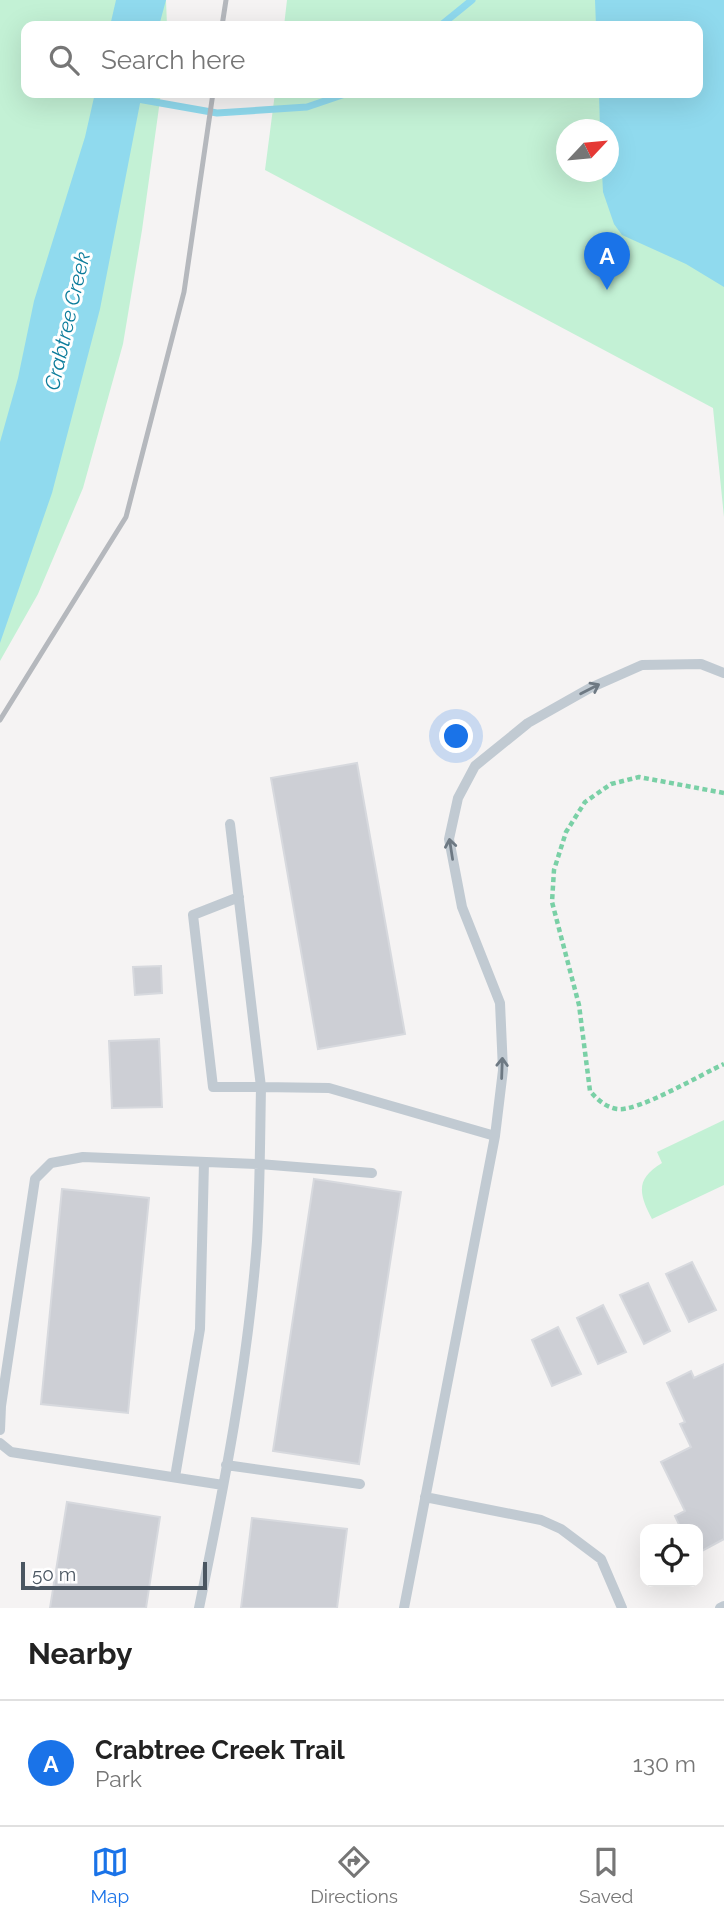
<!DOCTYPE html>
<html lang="en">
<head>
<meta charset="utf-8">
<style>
  body { margin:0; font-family:Raleway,sans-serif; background:#f6f6f6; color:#222 }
  .controls { position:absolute; right:21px; bottom:21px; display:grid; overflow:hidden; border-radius:14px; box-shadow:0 7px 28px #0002 }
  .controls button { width:63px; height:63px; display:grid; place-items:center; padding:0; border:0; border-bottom:2px solid #e0e0e0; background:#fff; color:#222; font:35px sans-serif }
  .compass { position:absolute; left:556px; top:119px; width:63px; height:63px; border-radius:50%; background:#fff; box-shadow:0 7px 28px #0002; rotate:64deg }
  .scale { position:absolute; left:21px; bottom:18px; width:186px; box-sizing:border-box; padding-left:7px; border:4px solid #4a5661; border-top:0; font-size:19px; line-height:24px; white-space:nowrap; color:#4a5661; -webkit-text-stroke:5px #fff; paint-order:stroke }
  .you { position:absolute; left:457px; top:737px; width:24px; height:24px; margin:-18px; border:5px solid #fff; border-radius:50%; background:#1a73e8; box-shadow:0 0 0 10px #1a73e833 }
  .badge { display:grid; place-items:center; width:46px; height:46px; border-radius:50%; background:#1a73e8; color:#fff; font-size:23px; font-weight:700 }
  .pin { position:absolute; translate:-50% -58px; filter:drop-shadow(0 2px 4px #0008) }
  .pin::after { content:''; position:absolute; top:37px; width:24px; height:21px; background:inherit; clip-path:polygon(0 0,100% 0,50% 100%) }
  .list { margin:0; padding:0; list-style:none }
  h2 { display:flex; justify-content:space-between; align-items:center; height:91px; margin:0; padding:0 28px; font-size:30px }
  h2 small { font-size:23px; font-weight:400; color:#767676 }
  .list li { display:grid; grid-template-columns:46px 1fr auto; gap:21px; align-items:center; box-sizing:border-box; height:126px; padding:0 28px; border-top:2px solid #e0e0e0 }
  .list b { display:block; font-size:26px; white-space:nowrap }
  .list p { margin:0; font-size:23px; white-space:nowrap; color:#767676 }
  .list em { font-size:23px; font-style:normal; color:#767676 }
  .icon { flex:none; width:38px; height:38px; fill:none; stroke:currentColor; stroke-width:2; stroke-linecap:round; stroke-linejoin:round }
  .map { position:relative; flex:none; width:724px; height:1608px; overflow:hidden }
  .search { position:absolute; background:#fff; box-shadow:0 7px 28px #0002; left:21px; right:21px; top:21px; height:77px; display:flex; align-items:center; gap:18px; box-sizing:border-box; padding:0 24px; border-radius:14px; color:#767676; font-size:26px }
  .sheet { height:217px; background:#fff }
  nav { display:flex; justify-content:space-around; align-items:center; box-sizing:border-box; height:98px; border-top:2px solid #e0e0e0; background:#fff; font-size:19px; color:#767676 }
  nav a { display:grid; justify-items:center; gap:4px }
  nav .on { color:#1a73e8 }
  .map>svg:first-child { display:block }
  .green { fill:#c3f1d5; fill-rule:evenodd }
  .water { fill:#90daee }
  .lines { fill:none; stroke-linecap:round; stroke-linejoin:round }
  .stream { stroke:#90daee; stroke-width:7 }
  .building { fill:#cdcfd5; stroke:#d7d9de; stroke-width:2 }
  .path { stroke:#7ad0a6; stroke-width:4.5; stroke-dasharray:5 3.5; stroke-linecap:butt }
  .lane { stroke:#c1cad2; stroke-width:10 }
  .rail { stroke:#b5b8bd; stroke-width:5 }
  .oneway { stroke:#6e7983 }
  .labels { text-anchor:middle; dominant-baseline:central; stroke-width:6; stroke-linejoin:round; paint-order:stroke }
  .water-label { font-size:21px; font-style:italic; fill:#0c7c9b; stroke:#fff }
</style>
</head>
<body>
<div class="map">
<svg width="724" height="1608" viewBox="0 0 724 1608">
  <rect width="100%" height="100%" fill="#f5f3f3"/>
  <path class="green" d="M0 0H166L167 26H26V93H161L142 230 123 344 83 488 38 594 0 661Z
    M287 0H724V517L713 408 265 170 275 93H698V26H284ZM566 130H608V172H566Z
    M724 1120V1185L652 1219C639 1194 635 1179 662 1163L657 1152Z"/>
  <path class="water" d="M116 0H166L159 26H110Z
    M595 0H724V287L686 264 622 235 614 224 603 192 602 172H608V130L600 129 599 93H698V26H596Z
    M95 93H142L100 309 52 493 0 643V442L18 378 34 301 85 137Z"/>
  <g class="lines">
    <path class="stream" d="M440 26 472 0
      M132 98 217 113 307 107 348 93"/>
  </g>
  <path class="building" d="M357 763 405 1034 318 1049 271 778Z
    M161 966 162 993 135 995 133 967Z
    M159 1039 162 1107 112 1108 109 1041Z
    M314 1179 401 1192 359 1464 273 1451Z
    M62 1189 149 1198 128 1413 41 1404Z
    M692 1262 716 1310 689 1322 666 1274Z
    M648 1283 670 1331 644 1344 620 1295Z
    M603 1305 626 1352 598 1364 577 1318Z
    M558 1327 581 1374 552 1386 532 1340Z
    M724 1364V1539L698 1553V1529H681L675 1516 685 1511 661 1462 691 1447 680 1424 685 1422 667 1383 691 1371 694 1378Z
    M67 1502 160 1517 146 1608H50Z
    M252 1518 347 1529 337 1608H241Z"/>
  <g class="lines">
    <path class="path" d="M724 793 639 777 611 784 585 802 566 832 554 870 552 902 579 1005 590 1091C597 1099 605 1107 617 1109 638 1112 702 1074 724 1064"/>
    <path class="lane" d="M230 824 261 1087 329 1088 495 1136
      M0 1430 1 1406 35 1179 51 1163 83 1157 259 1164 372 1173
      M0 1443 11 1452 223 1485
      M226 1465 360 1484
      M175 1477 200 1329 204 1162
      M425 1497 541 1520 561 1529 601 1559 622 1608
      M199 1608C224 1487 248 1364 257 1241 260 1190 260 1138 261 1087H213L193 915 239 897
      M404 1608 495 1136 503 1070 500 1003 462 907 449 839 458 798 475 766 528 723 590 688 642 665 701 664 724 673
      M720 1608 724 1606"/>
    <path class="rail" d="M222 26 226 0
      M0 720 126 517 184 292 213 93"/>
  </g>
  <defs><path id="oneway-shaft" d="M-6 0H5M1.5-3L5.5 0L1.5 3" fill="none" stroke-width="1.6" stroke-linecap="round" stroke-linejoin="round" transform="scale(1.75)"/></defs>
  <g class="oneway">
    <use href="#oneway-shaft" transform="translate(590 689) rotate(-27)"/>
    <use href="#oneway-shaft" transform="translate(451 849) rotate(-99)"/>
    <use href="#oneway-shaft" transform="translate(502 1068) rotate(-88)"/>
  </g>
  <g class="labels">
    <g class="water-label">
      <text transform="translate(67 321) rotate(-77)">Crabtree Creek</text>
    </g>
  </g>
</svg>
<div class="controls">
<button><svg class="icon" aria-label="locate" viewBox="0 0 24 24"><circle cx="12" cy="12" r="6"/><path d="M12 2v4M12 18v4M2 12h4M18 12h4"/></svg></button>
</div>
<svg class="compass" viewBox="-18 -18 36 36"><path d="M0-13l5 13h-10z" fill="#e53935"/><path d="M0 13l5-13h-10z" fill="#767676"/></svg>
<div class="scale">50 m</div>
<div class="you"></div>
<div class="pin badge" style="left:607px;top:290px">A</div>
<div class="search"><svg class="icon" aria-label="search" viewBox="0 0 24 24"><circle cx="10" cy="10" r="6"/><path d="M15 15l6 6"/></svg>Search here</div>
</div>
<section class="sheet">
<h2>Nearby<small></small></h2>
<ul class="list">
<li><span class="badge">A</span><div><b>Crabtree Creek Trail</b><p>Park</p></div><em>130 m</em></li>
</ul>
</section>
<nav>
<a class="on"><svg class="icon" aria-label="map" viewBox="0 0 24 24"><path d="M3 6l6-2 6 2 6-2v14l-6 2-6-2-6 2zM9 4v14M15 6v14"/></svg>Map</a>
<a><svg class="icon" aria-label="directions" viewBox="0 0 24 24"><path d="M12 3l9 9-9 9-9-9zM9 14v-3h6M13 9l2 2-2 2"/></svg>Directions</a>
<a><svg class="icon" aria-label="saved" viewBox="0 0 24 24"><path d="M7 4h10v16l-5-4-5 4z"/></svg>Saved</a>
</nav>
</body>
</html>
